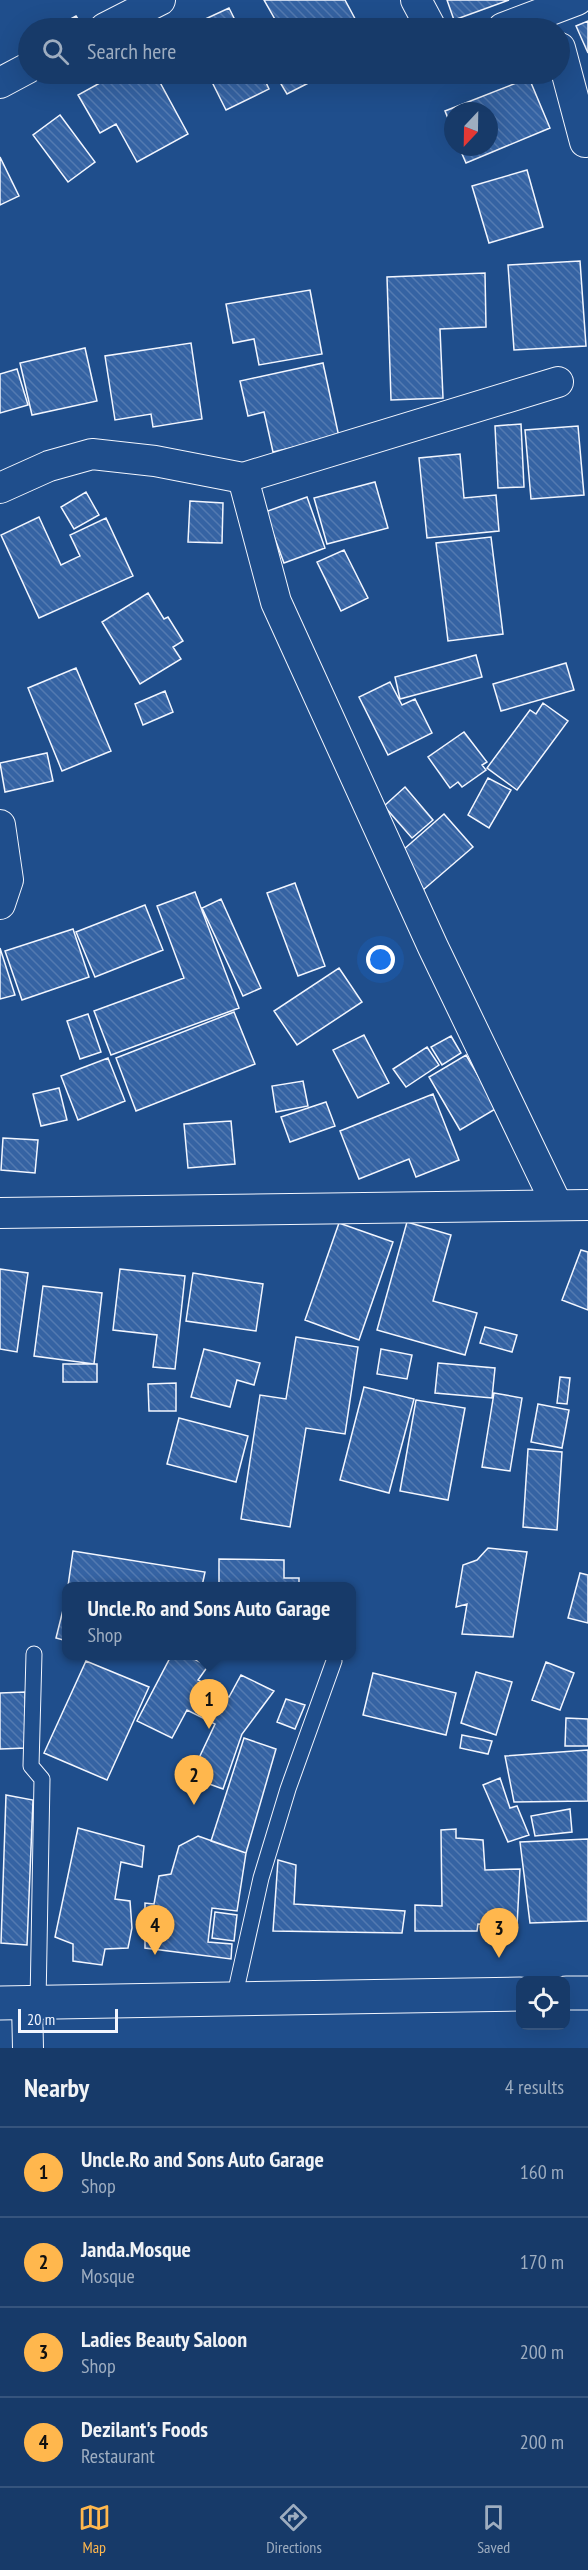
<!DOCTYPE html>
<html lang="en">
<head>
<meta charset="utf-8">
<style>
  body { margin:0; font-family:"PT Sans Narrow",sans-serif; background:#20416f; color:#f1f3f6 }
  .controls { position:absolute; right:18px; bottom:18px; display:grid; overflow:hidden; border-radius:12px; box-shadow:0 6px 24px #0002 }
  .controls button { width:54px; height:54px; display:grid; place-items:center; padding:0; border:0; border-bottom:2px solid #36547d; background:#173a69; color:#f1f3f6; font:30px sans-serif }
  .compass { position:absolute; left:444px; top:102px; width:54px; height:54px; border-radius:50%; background:#173a69; box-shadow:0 6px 24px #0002; rotate:202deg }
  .scale { position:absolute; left:18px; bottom:15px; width:100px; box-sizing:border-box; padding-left:6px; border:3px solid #f2f6ff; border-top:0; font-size:16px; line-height:21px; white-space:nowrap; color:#f2f6ff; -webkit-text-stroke:4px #1f4e8c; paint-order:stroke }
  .you { position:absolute; left:381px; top:960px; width:21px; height:21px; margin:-15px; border:4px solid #fff; border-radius:50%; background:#1a73e8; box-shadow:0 0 0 9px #1a73e833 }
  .badge { display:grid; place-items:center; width:39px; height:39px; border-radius:50%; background:#ffb74d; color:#111; font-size:20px; font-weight:700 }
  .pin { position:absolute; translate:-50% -50px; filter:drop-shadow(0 2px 3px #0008) }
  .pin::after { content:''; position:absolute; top:32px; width:21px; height:18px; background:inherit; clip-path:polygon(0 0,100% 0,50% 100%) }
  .popup { position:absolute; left:62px; top:1582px; width:294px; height:78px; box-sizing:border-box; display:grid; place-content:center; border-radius:12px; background:#173a69; filter:drop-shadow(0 2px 4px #0005); font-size:20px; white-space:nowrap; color:#9eadc0 }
  .popup b { font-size:22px; color:#f1f3f6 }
  .popup::after { content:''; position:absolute; left:50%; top:100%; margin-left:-12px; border:12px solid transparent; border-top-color:#173a69 }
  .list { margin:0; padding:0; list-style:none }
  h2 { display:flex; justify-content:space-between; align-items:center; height:78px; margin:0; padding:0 24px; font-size:26px }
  h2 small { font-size:20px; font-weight:400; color:#9eadc0 }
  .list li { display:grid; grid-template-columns:39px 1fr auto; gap:18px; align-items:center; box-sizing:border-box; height:90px; padding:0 24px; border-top:2px solid #36547d }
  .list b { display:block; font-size:22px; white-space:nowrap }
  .list p { margin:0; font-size:20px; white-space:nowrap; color:#9eadc0 }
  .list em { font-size:20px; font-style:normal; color:#9eadc0 }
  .icon { flex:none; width:33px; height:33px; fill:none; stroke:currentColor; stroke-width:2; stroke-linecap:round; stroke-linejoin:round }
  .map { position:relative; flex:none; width:588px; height:2048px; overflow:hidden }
  .search { position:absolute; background:#173a69; box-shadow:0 6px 24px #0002; left:18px; right:18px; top:18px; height:66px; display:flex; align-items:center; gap:15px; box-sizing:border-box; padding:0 21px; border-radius:33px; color:#9eadc0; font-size:22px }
  .sheet { height:438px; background:#173a69 }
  nav { display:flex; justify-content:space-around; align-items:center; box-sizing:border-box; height:84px; border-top:2px solid #36547d; background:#173a69; font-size:16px; color:#9eadc0 }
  nav a { display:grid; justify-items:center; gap:3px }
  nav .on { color:#ffb74d }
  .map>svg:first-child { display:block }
  .building { fill:url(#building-back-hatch); stroke:#f2f6ff; stroke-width:1.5 }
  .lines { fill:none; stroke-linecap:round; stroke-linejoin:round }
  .service-casing { stroke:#f2f6ff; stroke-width:17 }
  .minor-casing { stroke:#f2f6ff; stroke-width:32 }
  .secondary-casing { stroke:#f2f6ff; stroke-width:35 }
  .service { stroke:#1f4e8c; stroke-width:15 }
  .minor { stroke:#1f4e8c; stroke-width:30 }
  .secondary { stroke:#1f4e8c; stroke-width:33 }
</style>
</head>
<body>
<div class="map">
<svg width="588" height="2048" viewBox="0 0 588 2048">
  <defs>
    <pattern id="building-back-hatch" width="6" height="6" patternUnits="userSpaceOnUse" patternTransform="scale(1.5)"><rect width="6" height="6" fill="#3563a3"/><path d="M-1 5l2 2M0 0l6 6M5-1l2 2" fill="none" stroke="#537ab1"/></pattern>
  </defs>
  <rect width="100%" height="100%" fill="#1f4e8c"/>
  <path class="building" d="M264 0H345L360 28H280Z
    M447 0H509L454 20Z
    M229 8 239 28H186Z
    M76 16 84 28H54Z
    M588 21V53L576 26Z
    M116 74H140L145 83 157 77 188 134 137 162 116 124 100 133 78 95Z
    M208 74H262L269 89 226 110Z
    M275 74H326L287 94Z
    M529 78 550 128 466 163 459 147H489V111H453V131L445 111Z
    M60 115 95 162 68 182 33 135Z
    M0 157 19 196 0 205Z
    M527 170 543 227 489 243 472 186Z
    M580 261 586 346 514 350 508 265Z
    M485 273 486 327 440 329 443 398 391 400 387 277Z
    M310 290 322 354 259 365 254 339 233 343 226 304Z
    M191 343 202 419 153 427 151 414 115 420 105 356Z
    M85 348 97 401 32 415 20 363Z
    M323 363 339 437 273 452 264 412 248 416 240 381Z
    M17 369 28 405 0 413V374Z
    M521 424 524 487 498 488 495 426Z
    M578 426 584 495 531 499 525 430Z
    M460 454 464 498 496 495 499 531 427 538 419 458Z
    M375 482 388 528 327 544 314 498Z
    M86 492 99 515 74 529 61 507Z
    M307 497 325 548 284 563 265 512Z
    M190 501 223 503 222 543 188 542Z
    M39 517 61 565 80 556 70 535 106 518 133 576 39 618 1 535Z
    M491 537 503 634 448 641 436 543Z
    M344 550 368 598 341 611 317 562Z
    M148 593 164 619 168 617 183 641 173 647 181 659 140 684 102 622Z
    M476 655 482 677 400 699 395 677Z
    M566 663 574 690 501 711 493 684Z
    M76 668 111 751 62 771 28 688Z
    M390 682 402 705 415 699 432 733 388 755 359 697Z
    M165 691 173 712 143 725 135 704Z
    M543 703 568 721 517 790 487 768 530 710 536 714Z
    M464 732 487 762 482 765 486 770 462 787 458 782 450 788 428 757Z
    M47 753 53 781 5 792 0 763Z
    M488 778 511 790 489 828 468 815Z
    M405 787 433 820 412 838 384 806Z
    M444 814 473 847 423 890 395 857Z
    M295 883 325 966 298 976 267 893Z
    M195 892 239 1008 111 1055 94 1011 184 978 157 906Z
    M221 899 261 988 243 996 202 908Z
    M145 905 163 950 95 977 76 932Z
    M73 929 89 977 22 1000 5 951Z
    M0 948 15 995 0 999Z
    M339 968 362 1002 297 1045 274 1011Z
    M234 1012 255 1064 136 1111 116 1058Z
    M88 1014 101 1052 80 1059 67 1021Z
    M364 1035 389 1083 358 1098 333 1050Z
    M451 1036 461 1053 442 1065 431 1047Z
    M427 1047 439 1065 406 1087 393 1069Z
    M466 1055 497 1108 460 1130 429 1077Z
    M108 1058 125 1101 78 1120 61 1076Z
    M303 1081 308 1106 276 1112 272 1086Z
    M59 1088 67 1120 41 1126 33 1094Z
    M433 1094 459 1160 416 1177 409 1159 359 1179 340 1131Z
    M326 1102 335 1126 290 1142 281 1117Z
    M231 1121 235 1164 188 1168 184 1124Z
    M3 1138 38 1140 35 1173 1 1170Z
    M407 1222 451 1235 433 1301 477 1313 465 1355 377 1330Z
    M339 1223 393 1242 359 1340 305 1320Z
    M581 1250 588 1252V1310L562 1300Z
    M0 1269 28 1273 17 1352 0 1349Z
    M120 1269 185 1276 175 1369 153 1367 157 1335 113 1330Z
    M193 1273 263 1284 256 1331 186 1321Z
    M43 1286 102 1293 94 1364 34 1356Z
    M485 1327 517 1335 512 1352 480 1343Z
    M296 1337 358 1347 345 1434 306 1428 290 1527 241 1519 260 1395 286 1399Z
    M204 1349 260 1363 254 1385 237 1380 230 1407 191 1397Z
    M381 1349 412 1355 407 1379 377 1374Z
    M438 1363 495 1368 492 1398 435 1393Z
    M63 1364H97V1382H63Z
    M560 1377 570 1378 567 1404 557 1403Z
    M176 1383V1411H149L148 1384Z
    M364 1387 414 1399 389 1493 340 1480Z
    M494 1393 522 1398 510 1471 482 1467Z
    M416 1400 465 1408 448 1500 400 1491Z
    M538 1404 569 1410 562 1448 531 1442Z
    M179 1418 248 1436 236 1482 167 1464Z
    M528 1449 562 1452 557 1530 523 1527Z
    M488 1548 527 1552 513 1637 462 1634 467 1604 456 1607 463 1565 477 1560Z
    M73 1551 205 1572 202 1586H68Z
    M219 1559 284 1560V1578H299V1586H219Z
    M580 1573 588 1575V1623L568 1618Z
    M64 1606H67V1641L56 1638Z
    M171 1656H188L208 1666 198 1680 229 1697 241 1675 274 1691 242 1734 223 1789 190 1777 215 1724 187 1710 172 1738 137 1721Z
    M86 1661 149 1687 107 1780 44 1753Z
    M546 1662 574 1673 560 1710 532 1700Z
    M476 1672 512 1682 496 1735 461 1723Z
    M373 1673 456 1693 446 1735 363 1715Z
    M25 1692 26 1748 0 1749V1693Z
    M286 1699 305 1705 295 1729 277 1722Z
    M566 1718 588 1719V1746H565Z
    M462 1735 492 1741 488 1754 460 1748Z
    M244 1738 276 1749 246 1853 211 1841Z
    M588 1750V1801L514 1802 505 1756Z
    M500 1778 510 1808 517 1806 529 1835 508 1842 483 1785Z
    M6 1795 33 1800 27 1945 1 1943Z
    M570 1809 572 1832 535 1836 531 1816Z
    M78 1828 144 1846 142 1867 121 1862 115 1899 130 1901 132 1928 128 1948 105 1949 102 1965 73 1961V1944L55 1937Z
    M456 1829V1838L483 1840 485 1870 520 1869 517 1926 478 1924 477 1931H415V1905L442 1906 441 1830Z
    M198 1836 246 1853 237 1911 212 1908 208 1942 232 1944 231 1959 145 1948V1903L154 1904 159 1876 171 1874 179 1846Z
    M588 1839V1921L530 1923 520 1842Z
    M278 1860 296 1865 294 1904 405 1911 402 1933 273 1931Z
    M215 1912 237 1915 234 1941 212 1938Z"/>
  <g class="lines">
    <g class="service-casing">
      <path id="service" d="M34 1654 31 1766 42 1779 38 2003
        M234 1999 261 1878 288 1789 334 1661"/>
    </g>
    <g class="minor-casing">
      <path id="minor" d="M416 0 431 28
        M105 28 160 0
        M503 28 577 0
        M560 48 585 142
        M0 83 28 68
        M0 488 49 466 92 454 155 461 243 478
        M0 825 8 880 0 904
        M557 1205 433 947 276 602 243 478 558 382
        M0 1213 588 1205
        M27 2003 28 2048"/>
    </g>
    <g class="secondary-casing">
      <path id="secondary" d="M566 1993H588
        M0 2003 520 1994"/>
    </g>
    <use href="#service" class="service"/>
    <use href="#minor" class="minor"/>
    <use href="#secondary" class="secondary"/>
  </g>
</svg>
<div class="controls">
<button><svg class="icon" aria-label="locate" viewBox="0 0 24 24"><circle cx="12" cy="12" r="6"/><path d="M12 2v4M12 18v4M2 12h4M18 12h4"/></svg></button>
</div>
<svg class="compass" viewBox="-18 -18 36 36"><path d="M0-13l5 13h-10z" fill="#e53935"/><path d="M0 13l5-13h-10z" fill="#9eadc0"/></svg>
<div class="scale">20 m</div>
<div class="you"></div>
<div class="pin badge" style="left:209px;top:1729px">1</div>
<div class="popup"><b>Uncle.Ro and Sons Auto Garage</b>Shop</div>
<div class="pin badge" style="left:194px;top:1805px">2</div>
<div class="pin badge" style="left:499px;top:1958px">3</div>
<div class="pin badge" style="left:155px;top:1955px">4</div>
<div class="search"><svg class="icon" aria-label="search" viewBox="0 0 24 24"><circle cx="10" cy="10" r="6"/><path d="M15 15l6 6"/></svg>Search here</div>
</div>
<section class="sheet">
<h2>Nearby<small>4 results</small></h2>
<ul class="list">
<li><span class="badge">1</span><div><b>Uncle.Ro and Sons Auto Garage</b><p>Shop</p></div><em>160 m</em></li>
<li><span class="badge">2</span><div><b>Janda.Mosque</b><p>Mosque</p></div><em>170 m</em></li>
<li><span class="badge">3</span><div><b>Ladies Beauty Saloon</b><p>Shop</p></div><em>200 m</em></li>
<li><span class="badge">4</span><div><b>Dezilant's Foods</b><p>Restaurant</p></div><em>200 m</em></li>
</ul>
</section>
<nav>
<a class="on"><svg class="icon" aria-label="map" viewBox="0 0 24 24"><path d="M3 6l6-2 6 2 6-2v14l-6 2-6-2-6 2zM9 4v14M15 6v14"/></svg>Map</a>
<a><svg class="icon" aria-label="directions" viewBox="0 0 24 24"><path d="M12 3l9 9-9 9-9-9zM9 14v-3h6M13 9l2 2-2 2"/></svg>Directions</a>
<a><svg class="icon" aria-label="saved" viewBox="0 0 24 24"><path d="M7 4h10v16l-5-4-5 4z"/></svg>Saved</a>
</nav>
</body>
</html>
